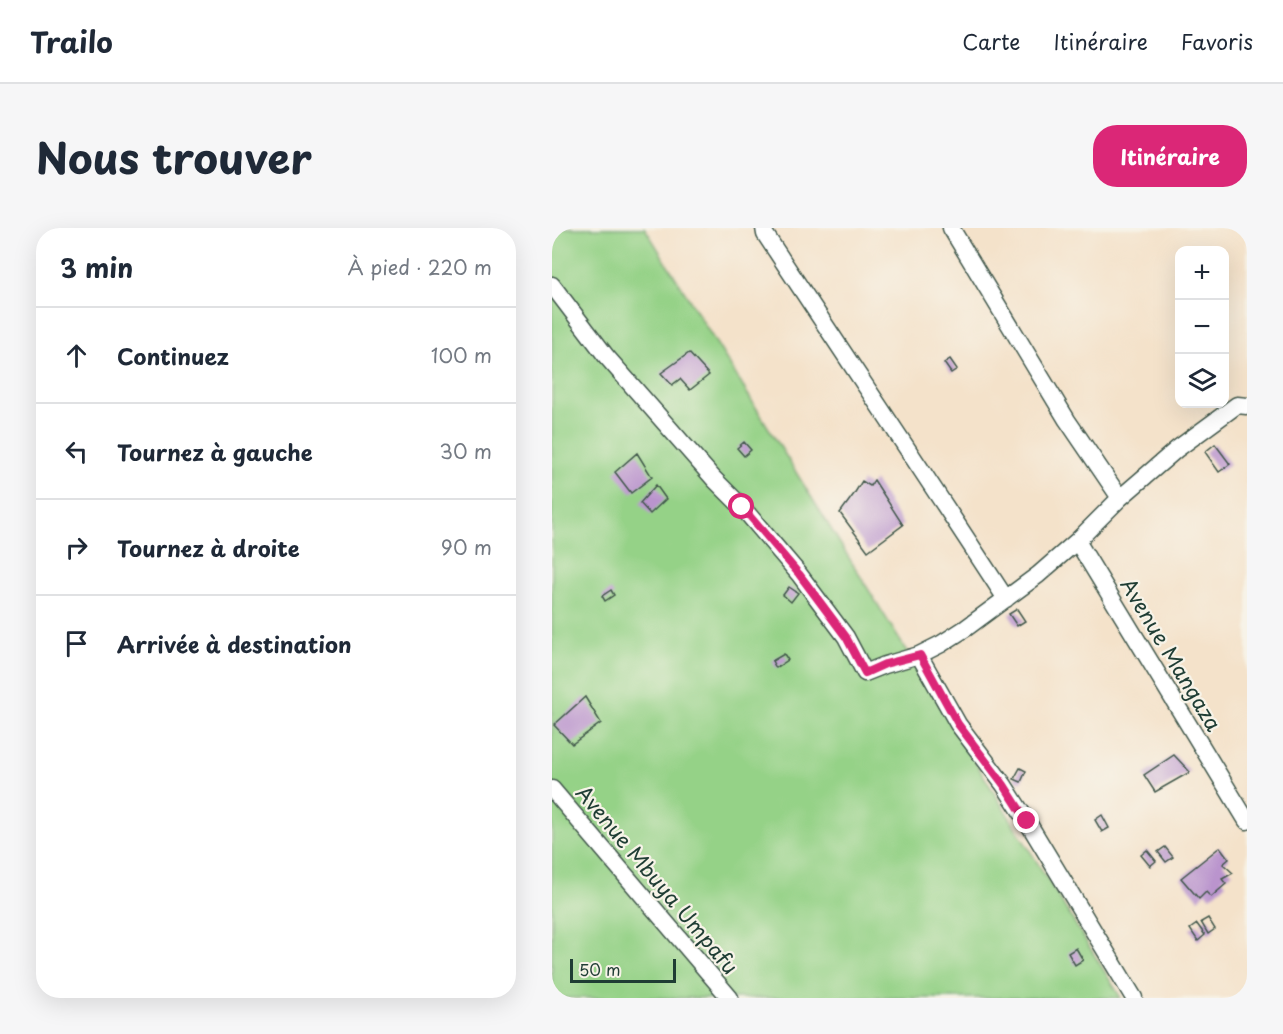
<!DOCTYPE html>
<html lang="fr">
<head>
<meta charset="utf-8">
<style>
  body { margin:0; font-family:"Playpen Sans",sans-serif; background:#f6f6f7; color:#1f2937 }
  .controls { position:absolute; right:18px; top:18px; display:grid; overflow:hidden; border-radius:12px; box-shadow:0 6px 24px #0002 }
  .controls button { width:54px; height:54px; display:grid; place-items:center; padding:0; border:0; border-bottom:2px solid #e0e1e3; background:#fff; color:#1f2937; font:30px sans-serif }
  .scale { position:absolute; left:18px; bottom:15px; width:106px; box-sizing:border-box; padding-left:6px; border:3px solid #1f3d34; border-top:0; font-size:16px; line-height:21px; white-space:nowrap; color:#1f3d34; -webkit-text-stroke:4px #f7f3e8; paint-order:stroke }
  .stop { position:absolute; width:18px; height:18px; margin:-14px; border:4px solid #db2777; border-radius:50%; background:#fff }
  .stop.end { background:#db2777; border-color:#fff; box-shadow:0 2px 6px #0008 }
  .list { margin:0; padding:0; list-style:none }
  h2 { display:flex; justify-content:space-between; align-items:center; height:78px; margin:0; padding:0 24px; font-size:26px }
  h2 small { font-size:20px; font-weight:400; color:#747a83 }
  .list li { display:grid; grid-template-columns:39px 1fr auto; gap:18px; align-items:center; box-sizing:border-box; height:96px; padding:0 24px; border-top:2px solid #e0e1e3 }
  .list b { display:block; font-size:22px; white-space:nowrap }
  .list em { font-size:20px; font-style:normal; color:#747a83 }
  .icon { flex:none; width:33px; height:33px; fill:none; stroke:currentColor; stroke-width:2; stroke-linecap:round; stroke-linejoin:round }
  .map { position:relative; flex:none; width:695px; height:770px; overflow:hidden; border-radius:24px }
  header { display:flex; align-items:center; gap:36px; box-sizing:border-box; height:84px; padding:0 30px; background:#fff; border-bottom:2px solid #e0e1e3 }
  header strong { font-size:28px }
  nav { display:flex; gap:33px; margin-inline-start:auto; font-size:21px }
  .intro { display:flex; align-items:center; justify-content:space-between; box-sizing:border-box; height:144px; padding:0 36px }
  h1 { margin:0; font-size:42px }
  .button { padding:15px 27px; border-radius:24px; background:#db2777; color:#fff; font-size:21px; font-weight:700 }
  main { display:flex; gap:36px; padding:0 36px }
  aside { flex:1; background:#fff; border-radius:24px; box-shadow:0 6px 24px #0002 }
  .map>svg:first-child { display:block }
  .green { fill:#95d287; stroke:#5a885e; stroke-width:1.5 }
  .building { fill:#ba94cd }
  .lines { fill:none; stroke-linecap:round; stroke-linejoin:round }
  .street-casing { stroke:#3f564a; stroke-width:19 }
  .street { stroke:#fff; stroke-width:16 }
  .route { stroke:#db2777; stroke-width:8 }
  .labels { text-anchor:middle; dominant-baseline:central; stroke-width:4.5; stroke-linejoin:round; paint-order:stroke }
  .street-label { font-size:21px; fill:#1f3d34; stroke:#f7f3e8 }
</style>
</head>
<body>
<header>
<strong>Trailo</strong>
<nav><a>Carte</a><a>Itinéraire</a><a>Favoris</a></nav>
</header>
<div class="intro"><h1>Nous trouver</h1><a class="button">Itinéraire</a></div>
<main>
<aside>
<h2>3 min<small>À pied · 220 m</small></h2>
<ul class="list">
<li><svg class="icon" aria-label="ahead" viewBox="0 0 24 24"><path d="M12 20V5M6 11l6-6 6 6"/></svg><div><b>Continuez</b></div><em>100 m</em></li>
<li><svg class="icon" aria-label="left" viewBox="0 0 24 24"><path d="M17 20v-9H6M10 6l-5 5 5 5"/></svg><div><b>Tournez à gauche</b></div><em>30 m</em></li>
<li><svg class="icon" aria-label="right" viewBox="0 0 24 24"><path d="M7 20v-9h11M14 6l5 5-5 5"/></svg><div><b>Tournez à droite</b></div><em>90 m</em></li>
<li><svg class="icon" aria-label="arrive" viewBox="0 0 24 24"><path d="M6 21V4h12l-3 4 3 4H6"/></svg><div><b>Arrivée à destination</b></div></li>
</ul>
</aside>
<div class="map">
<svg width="695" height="770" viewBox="0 0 695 770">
  <rect width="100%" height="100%" fill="#f7f3e8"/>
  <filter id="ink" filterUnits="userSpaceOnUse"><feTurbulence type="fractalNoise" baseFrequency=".0167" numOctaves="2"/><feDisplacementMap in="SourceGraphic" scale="12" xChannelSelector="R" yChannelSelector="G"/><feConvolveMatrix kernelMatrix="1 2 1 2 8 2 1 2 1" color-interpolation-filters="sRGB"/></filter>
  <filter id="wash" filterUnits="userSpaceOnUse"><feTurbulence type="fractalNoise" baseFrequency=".008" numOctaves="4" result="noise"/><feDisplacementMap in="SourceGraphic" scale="24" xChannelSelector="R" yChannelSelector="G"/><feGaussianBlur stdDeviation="1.35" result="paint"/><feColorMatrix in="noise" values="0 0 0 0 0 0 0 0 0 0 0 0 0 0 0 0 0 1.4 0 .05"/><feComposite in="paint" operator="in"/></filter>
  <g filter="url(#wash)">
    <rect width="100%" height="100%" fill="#f4e2ca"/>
    <path class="green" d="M0 0H93L569 770H0Z"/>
    <g id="blocks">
      <path class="building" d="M137 125 157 147 138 162 128 151 120 157 109 145Z
        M398 131 405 141 399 145 392 135Z
        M192 214 199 222 192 228 185 220Z
        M663 216 678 236 667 244 653 224Z
        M85 225 100 249 79 265 63 244Z
        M322 252 351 297 316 323 288 285 302 266 310 253 318 258Z
        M104 257 114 271 98 286 88 275Z
        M237 359 246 365 239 374 231 367Z
        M59 362 62 367 53 373 50 368Z
        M465 381 473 393 465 398 457 386Z
        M232 426 236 432 224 440 220 433Z
        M33 469 49 495 20 516 2 497Z
        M622 527 638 544 603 564 592 547Z
        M468 540 474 543 469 554 462 551Z
        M550 587 557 600 550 604 543 592Z
        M613 619 621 629 614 634 606 624Z
        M668 619 677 631 671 636 681 645 670 651 674 656 659 669 654 664 647 671 629 650Z
        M595 622 604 633 598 638 589 627Z
        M656 690 663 701 656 706 649 694Z
        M645 696 653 707 646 713 638 701Z
        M524 720 531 732 523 737 516 725Z"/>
    </g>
  </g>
  <g filter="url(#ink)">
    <use href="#blocks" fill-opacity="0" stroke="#3f564a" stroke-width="1.5"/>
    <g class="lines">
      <g class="street-casing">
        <path id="street" d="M212 0 213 6C293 128 375 249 454 371
          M399 0 515 192 568 270
          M0 57 54 128 162 251 190 279 247 346 294 409 313 445 333 437 367 427 389 416 414 400 486 347 525 313 568 270 625 221 685 177 695 178
          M525 313 695 593
          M367 427 406 496 452 557 475 593 582 770
          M0 561 178 770"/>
      </g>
      <use href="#street" class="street"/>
    </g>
  </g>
  <g class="lines" filter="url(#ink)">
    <path class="route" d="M190 279 247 346 294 409 313 445 333 436 368 427 406 496 452 557 475 593"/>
  </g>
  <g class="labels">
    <g class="street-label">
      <text transform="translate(620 426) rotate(59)">Avenue Mangaza</text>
      <text transform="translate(106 651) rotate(50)">Avenue Mbuya Umpafu</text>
    </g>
  </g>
</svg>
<div class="controls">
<button>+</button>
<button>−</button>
<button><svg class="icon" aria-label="layers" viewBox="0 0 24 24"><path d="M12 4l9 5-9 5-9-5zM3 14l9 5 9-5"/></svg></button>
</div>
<div class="scale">50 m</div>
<div class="stop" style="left:190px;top:279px"></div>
<div class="stop end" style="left:475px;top:593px"></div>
</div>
</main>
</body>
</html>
